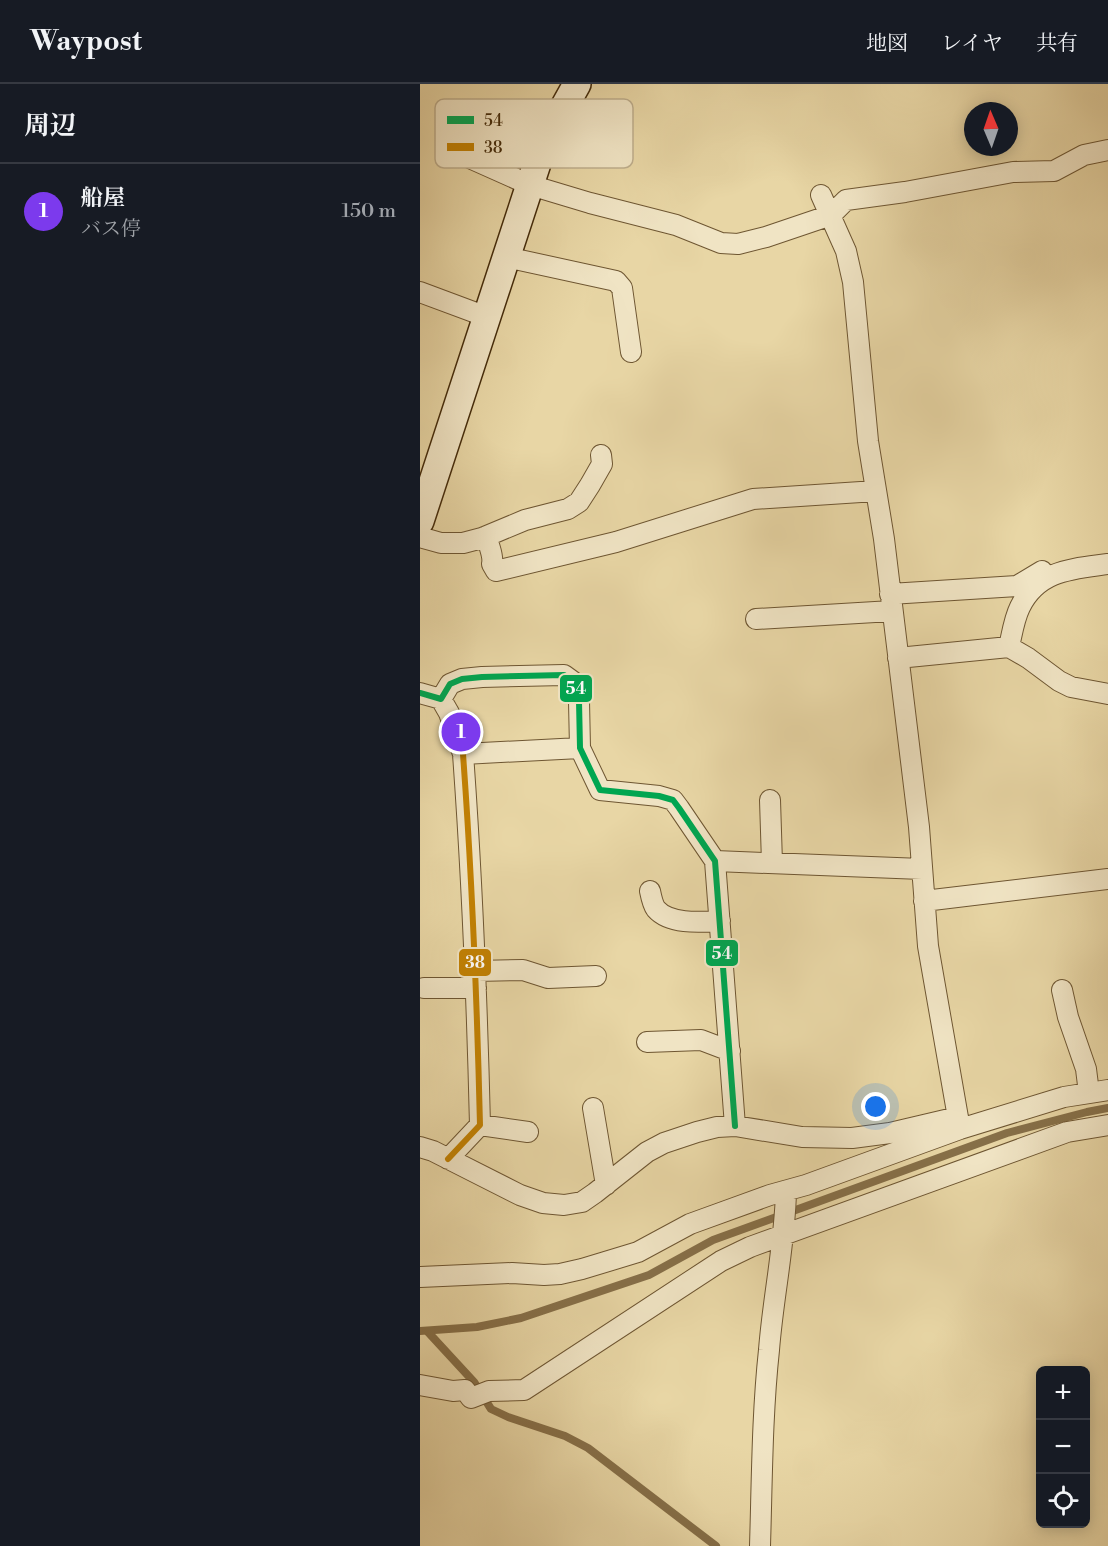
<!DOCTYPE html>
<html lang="ja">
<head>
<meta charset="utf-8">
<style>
  body { margin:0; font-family:"Libre Bodoni","Noto Serif JP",serif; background:#20242c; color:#f1f3f6 }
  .controls { position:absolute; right:18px; bottom:18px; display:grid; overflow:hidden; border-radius:9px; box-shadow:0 3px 15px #0003 }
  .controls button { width:54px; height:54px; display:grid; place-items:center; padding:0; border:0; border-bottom:2px solid #363941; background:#171b24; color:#f1f3f6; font:30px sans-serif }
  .compass { position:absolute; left:544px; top:18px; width:54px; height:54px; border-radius:50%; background:#171b24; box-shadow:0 3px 15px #0003; rotate:358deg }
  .you { position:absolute; left:456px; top:1023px; width:21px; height:21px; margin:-15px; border:4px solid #fff; border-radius:50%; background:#1a73e8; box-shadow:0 0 0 9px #1a73e833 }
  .badge { display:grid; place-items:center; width:39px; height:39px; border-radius:50%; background:#7c3aed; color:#fff; font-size:20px; font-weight:700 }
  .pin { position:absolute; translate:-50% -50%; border:3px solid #fff; box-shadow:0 2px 6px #0006 }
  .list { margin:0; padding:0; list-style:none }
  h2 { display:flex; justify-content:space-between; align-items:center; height:78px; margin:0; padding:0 24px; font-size:26px }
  h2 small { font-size:20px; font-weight:400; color:#9ea1a6 }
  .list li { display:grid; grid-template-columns:39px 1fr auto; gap:18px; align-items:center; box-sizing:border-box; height:96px; padding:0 24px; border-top:2px solid #363941 }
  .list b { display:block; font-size:22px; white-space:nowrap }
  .list p { margin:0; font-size:20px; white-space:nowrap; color:#9ea1a6 }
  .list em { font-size:20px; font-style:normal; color:#9ea1a6 }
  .icon { flex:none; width:33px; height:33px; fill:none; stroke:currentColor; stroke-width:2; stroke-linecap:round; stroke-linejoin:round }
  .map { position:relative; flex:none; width:688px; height:1462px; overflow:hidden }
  header { display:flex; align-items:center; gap:36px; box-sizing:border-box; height:84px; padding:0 30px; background:#171b24; border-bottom:2px solid #363941 }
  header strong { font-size:28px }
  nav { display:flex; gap:33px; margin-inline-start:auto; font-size:21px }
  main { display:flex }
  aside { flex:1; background:#171b24 }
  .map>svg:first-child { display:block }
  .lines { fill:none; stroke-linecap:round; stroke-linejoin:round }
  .stream { stroke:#866f48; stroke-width:8 }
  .street-casing { stroke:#6e5632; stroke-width:22 }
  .secondary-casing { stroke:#452c0b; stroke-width:30 }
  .street { stroke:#f0e4c4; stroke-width:20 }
  .secondary { stroke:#f0e4c4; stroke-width:27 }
  .bus-1-casing { stroke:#f0e4c4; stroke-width:10 }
  .bus-2-casing { stroke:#f0e4c4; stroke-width:10 }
  .bus-1 { stroke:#00a651; stroke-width:6 }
  .bus-2 { stroke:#c28103; stroke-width:6 }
  .key { fill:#f0e4c4; stroke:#bdad8c; stroke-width:1.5 }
  .key-label { font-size:16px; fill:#452c0b }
  .line-badge { stroke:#f0e4c4; stroke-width:2 }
  .badge-label { font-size:16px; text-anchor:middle; font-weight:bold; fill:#fff }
</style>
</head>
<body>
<header>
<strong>Waypost</strong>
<nav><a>地図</a><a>レイヤ</a><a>共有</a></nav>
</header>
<main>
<aside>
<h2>周辺<small></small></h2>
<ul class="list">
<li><span class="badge">1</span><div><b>船屋</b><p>バス停</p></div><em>150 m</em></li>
</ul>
</aside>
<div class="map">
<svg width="688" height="1462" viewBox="0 0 688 1462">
  <rect width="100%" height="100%" fill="#e8d6a5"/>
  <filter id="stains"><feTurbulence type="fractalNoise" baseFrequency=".00333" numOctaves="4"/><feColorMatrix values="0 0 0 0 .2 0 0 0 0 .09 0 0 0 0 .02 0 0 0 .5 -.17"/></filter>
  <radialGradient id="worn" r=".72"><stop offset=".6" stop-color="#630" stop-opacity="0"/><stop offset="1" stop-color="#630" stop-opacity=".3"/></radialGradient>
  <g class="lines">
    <path class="stream" d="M0 1247 57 1243 101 1234 229 1191 293 1156 587 1049 667 1028 688 1024
      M7 1247 54 1298 71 1325 88 1333 145 1352 168 1364 296 1462"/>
    <g class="street-casing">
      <path id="street" d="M34 67 110 101 170 119 256 141 301 159 318 160 346 153 411 131 426 116 485 108 593 88 634 87 664 71 688 66
        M401 111 426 167 433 198 448 357 464 455 499 743 508 862 540 1045
        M86 173 196 197 202 204 211 268
        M0 208 67 233
        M67 452C68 462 74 471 72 480L76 487 196 458 333 415 456 407
        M0 453 21 459H43L62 454 105 436 148 425 159 418 170 401 182 380 181 371
        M470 510 597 502 622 487
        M336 535 472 527
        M589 563 608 574 639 597 651 603 688 610
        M478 574 589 563C592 550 594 535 600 523 618 486 652 485 688 480
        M0 609 21 615 30 600 42 595 62 593 144 591 155 599 159 617 160 664 180 706 239 712 253 716 259 724 295 777 315 1042
        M21 615 29 629 43 670 160 664
        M350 716 352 779
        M295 777 502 785
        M230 807C231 812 233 821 236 825 250 841 282 838 300 837
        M504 817 688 795
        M55 887 103 886 128 894 176 892
        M4 904H56
        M642 906 648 933 666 985 669 1009
        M227 958 281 956 310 967
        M173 1024 186 1101
        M60 1041 108 1048
        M0 1063 13 1067 100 1111 123 1119 144 1121 162 1118 175 1109 227 1068 244 1059 277 1048 297 1043 315 1042 382 1053 432 1054 470 1049 538 1033
        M28 1075 60 1041C57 917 52 793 43 670
        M0 1193 92 1189 124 1191 140 1190 162 1185 218 1168 270 1140 350 1111 386 1101 540 1045 644 1013 688 1006
        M0 1301 33 1307 45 1306 51 1314 69 1307 104 1306 301 1177 330 1163 647 1048 688 1041
        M340 1462C342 1397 342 1331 349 1266 353 1213 365 1160 366 1107"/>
    </g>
    <g class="secondary-casing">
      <path id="secondary" d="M0 437 123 61 157 0"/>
    </g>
    <use href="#street" class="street"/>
    <use href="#secondary" class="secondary"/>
    <g class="bus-1-casing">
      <path id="bus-1" d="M0 609 21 615 30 600 42 595 62 593 144 591 155 599 159 617 160 664 180 706 239 712 253 716 259 724 295 777 315 1042"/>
    </g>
    <g class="bus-2-casing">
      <path id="bus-2" d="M28 1075 60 1041C57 917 52 793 43 670"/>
    </g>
    <use href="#bus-1" class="bus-1"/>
    <use href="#bus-2" class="bus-2"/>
  </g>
  <rect x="15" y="15" width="198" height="69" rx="9" class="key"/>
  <rect x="27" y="32" width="27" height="8" fill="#00a651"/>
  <rect x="27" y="59" width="27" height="8" fill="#c28103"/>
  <g class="key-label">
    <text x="64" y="42">54</text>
    <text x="64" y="69">38</text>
  </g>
  <g class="line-badge">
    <rect x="139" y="590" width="34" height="29" rx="6" fill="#00a651"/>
    <rect x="285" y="855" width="34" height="28" rx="6" fill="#00a651"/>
    <rect x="38" y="864" width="34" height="29" rx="6" fill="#c28103"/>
  </g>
  <g class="badge-label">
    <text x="156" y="610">54</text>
    <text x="302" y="875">54</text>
    <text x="55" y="884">38</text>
  </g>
  <rect width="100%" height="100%" filter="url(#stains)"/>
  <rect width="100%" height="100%" fill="url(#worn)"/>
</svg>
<div class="controls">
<button>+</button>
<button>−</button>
<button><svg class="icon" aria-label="locate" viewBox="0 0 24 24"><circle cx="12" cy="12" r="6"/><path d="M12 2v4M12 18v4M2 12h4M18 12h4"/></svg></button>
</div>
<svg class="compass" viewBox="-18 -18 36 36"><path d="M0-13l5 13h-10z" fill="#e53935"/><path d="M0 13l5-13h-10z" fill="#9ea1a6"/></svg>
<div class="you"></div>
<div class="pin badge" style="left:41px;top:648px">1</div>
</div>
</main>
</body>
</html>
